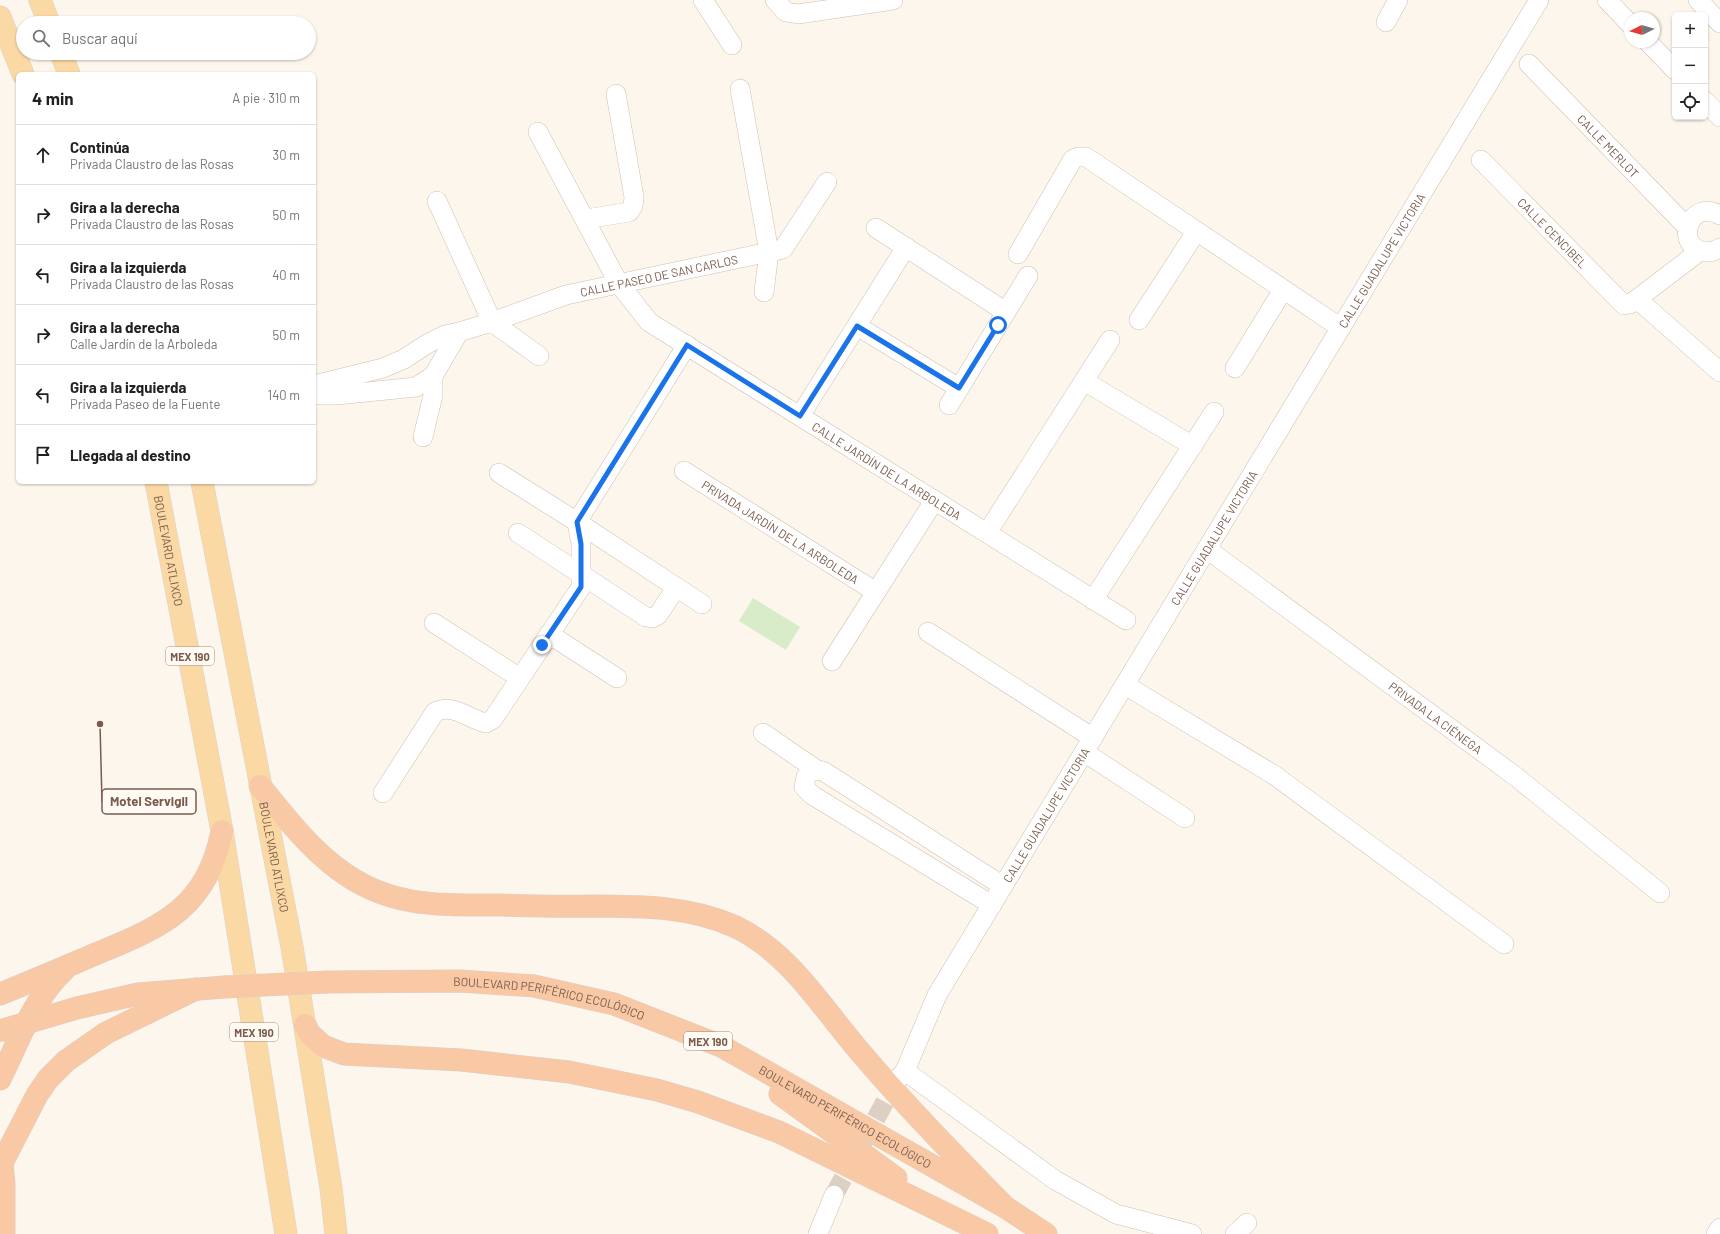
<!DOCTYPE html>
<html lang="es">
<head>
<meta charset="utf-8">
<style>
  body { margin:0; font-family:Barlow,sans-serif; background:#f6f6f6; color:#202124 }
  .controls { position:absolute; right:12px; top:12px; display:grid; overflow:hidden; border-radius:6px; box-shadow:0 1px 3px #0004 }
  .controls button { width:36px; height:36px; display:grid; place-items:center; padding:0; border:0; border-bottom:1px solid #e0e0e0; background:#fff; color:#202124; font:20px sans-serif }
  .compass { position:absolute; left:1624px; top:12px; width:36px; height:36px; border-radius:50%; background:#fff; box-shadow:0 1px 3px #0004; rotate:265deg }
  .stop { position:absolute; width:12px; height:12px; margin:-9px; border:3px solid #1a73e8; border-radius:50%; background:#fff }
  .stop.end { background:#1a73e8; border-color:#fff; box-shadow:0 1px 4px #0008 }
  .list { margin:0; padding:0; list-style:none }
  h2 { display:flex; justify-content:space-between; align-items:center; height:52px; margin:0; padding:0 16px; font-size:17px }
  h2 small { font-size:13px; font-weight:400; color:#757577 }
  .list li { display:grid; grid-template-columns:26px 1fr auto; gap:12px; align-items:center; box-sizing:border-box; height:60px; padding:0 16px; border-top:1px solid #e0e0e0 }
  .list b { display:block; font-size:15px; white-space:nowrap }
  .list p { margin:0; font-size:13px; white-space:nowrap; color:#757577 }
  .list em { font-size:13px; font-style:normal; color:#757577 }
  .icon { flex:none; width:22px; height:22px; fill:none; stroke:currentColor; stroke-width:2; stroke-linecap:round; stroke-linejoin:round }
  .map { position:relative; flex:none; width:1720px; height:1234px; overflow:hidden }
  .search { position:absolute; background:#fff; box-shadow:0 1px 3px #0004; left:16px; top:16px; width:300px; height:44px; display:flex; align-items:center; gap:10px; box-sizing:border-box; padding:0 14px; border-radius:22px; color:#757577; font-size:15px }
  .panel { position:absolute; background:#fff; box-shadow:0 1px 3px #0004; left:16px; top:72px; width:300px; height:412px; border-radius:6px }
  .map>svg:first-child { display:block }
  .green { fill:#d8ecc9 }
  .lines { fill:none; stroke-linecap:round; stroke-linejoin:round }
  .minor-tunnel { stroke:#dcd0c4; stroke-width:19; stroke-dasharray:19 10; stroke-linecap:butt }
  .minor-casing { stroke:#d1beb0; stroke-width:20 }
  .primary-casing { stroke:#dad1cd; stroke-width:23 }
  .trunk-casing { stroke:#dad1cd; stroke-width:23 }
  .minor { stroke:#fff; stroke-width:19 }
  .primary { stroke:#fbd9a5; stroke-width:22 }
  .trunk { stroke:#f9c8a4; stroke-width:22 }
  .trunk-bridge-casing { stroke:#dad1cd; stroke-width:23; stroke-linecap:butt }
  .trunk-bridge { stroke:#f9c8a4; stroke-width:22 }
  .route { stroke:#1a73e8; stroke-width:5 }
  .labels { text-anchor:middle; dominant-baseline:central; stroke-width:3; stroke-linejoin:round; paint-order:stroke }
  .shield { fill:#fffaf3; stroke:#a28b7f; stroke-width:1 }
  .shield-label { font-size:11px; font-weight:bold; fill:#7a5c4d }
  .street-label { font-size:12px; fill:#7a5c4d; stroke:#fffaf3 }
  .leader { fill:none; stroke:#7a5c4d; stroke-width:1.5 }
  .callout-dot { fill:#7a5c4d; stroke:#fffaf3; stroke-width:1.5 }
  .callout { fill:#fffaf3; stroke:#7a5c4d; stroke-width:1.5 }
  .callout-label { font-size:13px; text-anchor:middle; font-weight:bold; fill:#7a5c4d }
</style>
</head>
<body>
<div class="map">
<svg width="1720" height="1234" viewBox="0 0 1720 1234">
  <rect width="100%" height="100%" fill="#fdf6ec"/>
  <path class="green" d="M753 598 800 627 786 650 739 621Z"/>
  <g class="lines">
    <path class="minor-tunnel" d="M834 1195 897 1080"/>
    <g class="minor-casing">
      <g id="minor">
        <path d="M703 0 732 45"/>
        <path d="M775 0 786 12 798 14 893 0"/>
        <path d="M1607 0 1630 24"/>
        <path d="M1698 0 1720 23"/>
        <path d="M1386 22 1398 0"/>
        <path d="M1648 42 1675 70"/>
        <path id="s1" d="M1529 64 1688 228"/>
        <path d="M740 89 769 252 764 292"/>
        <path d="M1705 101 1720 117"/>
        <path id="s2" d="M538 132 619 284 649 322 1126 620"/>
        <path id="s3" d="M1481 160 1624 305 1630 304 1637 299 1700 251"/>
        <path d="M437 201 492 322 539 356"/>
        <path d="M1720 215C1690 198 1674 244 1702 251 1709 253 1714 252 1720 248"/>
        <path d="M586 219 629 212 633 206 634 197 616 94"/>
        <path d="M876 228 1006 312"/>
        <path d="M1018 254 1073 159 1078 157H1086L1341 328"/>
        <path d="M1637 299 1720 372"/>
        <path d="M1139 320 1196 232"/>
        <path d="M857 326 959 388"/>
        <path d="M1235 368 1283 290"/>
        <path d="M1084 381 1193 446"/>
        <path id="s4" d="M314 385 383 368 404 359 427 344 445 335 459 332 492 322 566 295 783 249 827 182"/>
        <path d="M314 395H337L416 387 433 376 459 332"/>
        <path d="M949 405 1028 276"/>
        <path d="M800 416 906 247"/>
        <path d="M423 437 433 395V376"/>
        <path id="s5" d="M684 471 876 592"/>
        <path d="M499 473 577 522 702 604"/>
        <path d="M518 533 646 617 652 618 658 615 676 588"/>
        <path d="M987 533 1110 340"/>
        <path id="s6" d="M1207 549 1515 776 1660 893"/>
        <path d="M1093 600 1214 412"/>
        <path d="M434 623 520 678"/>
        <path d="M928 632 1093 738"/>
        <path d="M549 634 617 678"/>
        <path d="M832 661 934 501"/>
        <path d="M1125 685 1274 775 1504 944"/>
        <path d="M763 733 817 770"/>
        <path d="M1084 752 1185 818"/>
        <path d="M383 793 435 712C454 703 468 719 486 723L493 719 581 587V544L577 522 687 345"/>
        <path d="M992 905 812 795 804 787 806 777 812 770 823 771 1003 886"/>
        <path d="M905 1071 1055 1180 1116 1214 1192 1234"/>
        <path id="s7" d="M897 1080 905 1071 937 995 1539 0"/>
        <path d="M818 1234 834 1195"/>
        <path d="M1235 1234 1247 1223"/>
        <path d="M1716 1234 1720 1228"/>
      </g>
    </g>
    <g class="primary-casing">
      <g id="primary">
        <path d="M40 0 49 23"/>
        <path d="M0 17 23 74"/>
        <path d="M61 53 69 74"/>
        <path id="s8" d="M156 482 222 831 286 1234"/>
        <path id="s9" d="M202 482 292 947 331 1188 336 1234"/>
      </g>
    </g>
    <g class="trunk-casing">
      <g id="trunk">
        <path d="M260 786C284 815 307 846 338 869 389 908 440 905 500 905 531 906 561 907 592 906 641 906 690 906 736 927 791 954 822 1008 861 1053 906 1106 956 1157 1005 1207"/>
        <path id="s10" d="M328 982 460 981 534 986 614 1004 721 1046 1005 1207 1046 1234"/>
        <path d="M0 994C33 981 65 967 98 953 164 926 207 907 222 831"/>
        <path d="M43 1018 77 1008 138 994 224 987"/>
        <path d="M305 1025 310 1034 323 1046 344 1054 461 1060 569 1072 657 1090 698 1102 779 1132 987 1234"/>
        <path d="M0 1079C19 1041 33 999 64 970"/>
        <path d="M780 1094 896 1178"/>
        <path d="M4 1234V1183L2 1163 37 1095 48 1079 66 1061 106 1033 196 989"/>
      </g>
    </g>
    <use href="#minor" class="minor"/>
    <use href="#primary" class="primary"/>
    <use href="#trunk" class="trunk"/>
    <g class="trunk-bridge-casing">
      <path id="trunk-bridge" d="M224 987 328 982
        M0 1031 43 1018"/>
    </g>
    <use href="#trunk-bridge" class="trunk-bridge"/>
  </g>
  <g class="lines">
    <path class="route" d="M542 645 581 587V544L577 522 687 345 800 416 857 326 959 388 998 325"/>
  </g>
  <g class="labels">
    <g class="shield">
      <rect x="166" y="647" width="48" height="18" rx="3"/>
      <rect x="230" y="1023" width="48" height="18" rx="3"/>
      <rect x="684" y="1032" width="48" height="18" rx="3"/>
    </g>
    <g class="shield-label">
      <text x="190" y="656">MEX 190</text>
      <text x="254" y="1032">MEX 190</text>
      <text x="708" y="1041">MEX 190</text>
    </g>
    <g class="street-label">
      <text stroke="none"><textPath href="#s1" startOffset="114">CALLE MERLOT</textPath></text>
      <text stroke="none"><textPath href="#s3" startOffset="102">CALLE CENCIBEL</textPath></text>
      <text stroke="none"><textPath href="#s7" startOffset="953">CALLE GUADALUPE VICTORIA</textPath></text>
      <text stroke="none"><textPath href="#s4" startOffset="364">CALLE PASEO DE SAN CARLOS</textPath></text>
      <text stroke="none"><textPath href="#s2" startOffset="501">CALLE JARDÍN DE LA ARBOLEDA</textPath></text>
      <text stroke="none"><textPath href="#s5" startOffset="114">PRIVADA JARDÍN DE LA ARBOLEDA</textPath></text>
      <text stroke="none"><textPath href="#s7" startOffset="629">CALLE GUADALUPE VICTORIA</textPath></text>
      <text stroke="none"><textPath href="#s8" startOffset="70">BOULEVARD ATLIXCO</textPath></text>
      <text stroke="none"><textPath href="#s6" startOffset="284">PRIVADA LA CIÉNEGA</textPath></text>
      <text stroke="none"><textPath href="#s7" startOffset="305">CALLE GUADALUPE VICTORIA</textPath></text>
      <text stroke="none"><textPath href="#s9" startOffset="382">BOULEVARD ATLIXCO</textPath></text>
      <text stroke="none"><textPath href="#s10" startOffset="223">BOULEVARD PERIFÉRICO ECOLÓGICO</textPath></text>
      <text stroke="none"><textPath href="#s10" startOffset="546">BOULEVARD PERIFÉRICO ECOLÓGICO</textPath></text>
    </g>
  </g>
  <path class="leader" d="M100 724L102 802"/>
  <circle class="callout-dot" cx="100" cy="724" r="4"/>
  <rect class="callout" x="102" y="789" width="94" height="25" rx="4"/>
  <g class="callout-label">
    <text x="149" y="806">Motel Servigil</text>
  </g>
</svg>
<div class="controls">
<button>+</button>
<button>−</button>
<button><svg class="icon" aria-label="locate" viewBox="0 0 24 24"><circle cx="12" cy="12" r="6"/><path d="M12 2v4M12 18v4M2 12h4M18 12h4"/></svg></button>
</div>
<svg class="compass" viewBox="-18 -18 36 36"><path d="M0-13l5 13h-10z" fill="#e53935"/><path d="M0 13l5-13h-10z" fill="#757577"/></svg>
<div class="stop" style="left:998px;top:325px"></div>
<div class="stop end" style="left:542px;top:645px"></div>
<div class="search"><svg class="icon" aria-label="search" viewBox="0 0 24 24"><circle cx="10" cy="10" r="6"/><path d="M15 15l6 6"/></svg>Buscar aquí</div>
<section class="panel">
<h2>4 min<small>A pie · 310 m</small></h2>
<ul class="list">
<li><svg class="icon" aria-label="ahead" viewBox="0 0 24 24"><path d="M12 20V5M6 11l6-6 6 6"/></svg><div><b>Continúa</b><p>Privada Claustro de las Rosas</p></div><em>30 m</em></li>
<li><svg class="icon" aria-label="right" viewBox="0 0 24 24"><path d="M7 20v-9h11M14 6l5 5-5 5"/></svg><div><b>Gira a la derecha</b><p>Privada Claustro de las Rosas</p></div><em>50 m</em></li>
<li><svg class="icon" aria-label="left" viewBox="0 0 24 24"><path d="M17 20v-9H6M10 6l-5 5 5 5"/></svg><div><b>Gira a la izquierda</b><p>Privada Claustro de las Rosas</p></div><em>40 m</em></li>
<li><svg class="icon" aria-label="right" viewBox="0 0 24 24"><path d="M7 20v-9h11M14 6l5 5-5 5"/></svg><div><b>Gira a la derecha</b><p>Calle Jardín de la Arboleda</p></div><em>50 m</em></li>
<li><svg class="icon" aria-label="left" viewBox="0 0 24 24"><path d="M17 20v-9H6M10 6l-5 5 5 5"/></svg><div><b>Gira a la izquierda</b><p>Privada Paseo de la Fuente</p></div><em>140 m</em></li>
<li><svg class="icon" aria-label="arrive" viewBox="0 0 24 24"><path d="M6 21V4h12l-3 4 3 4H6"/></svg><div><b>Llegada al destino</b></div></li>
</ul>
</section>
</div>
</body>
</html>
